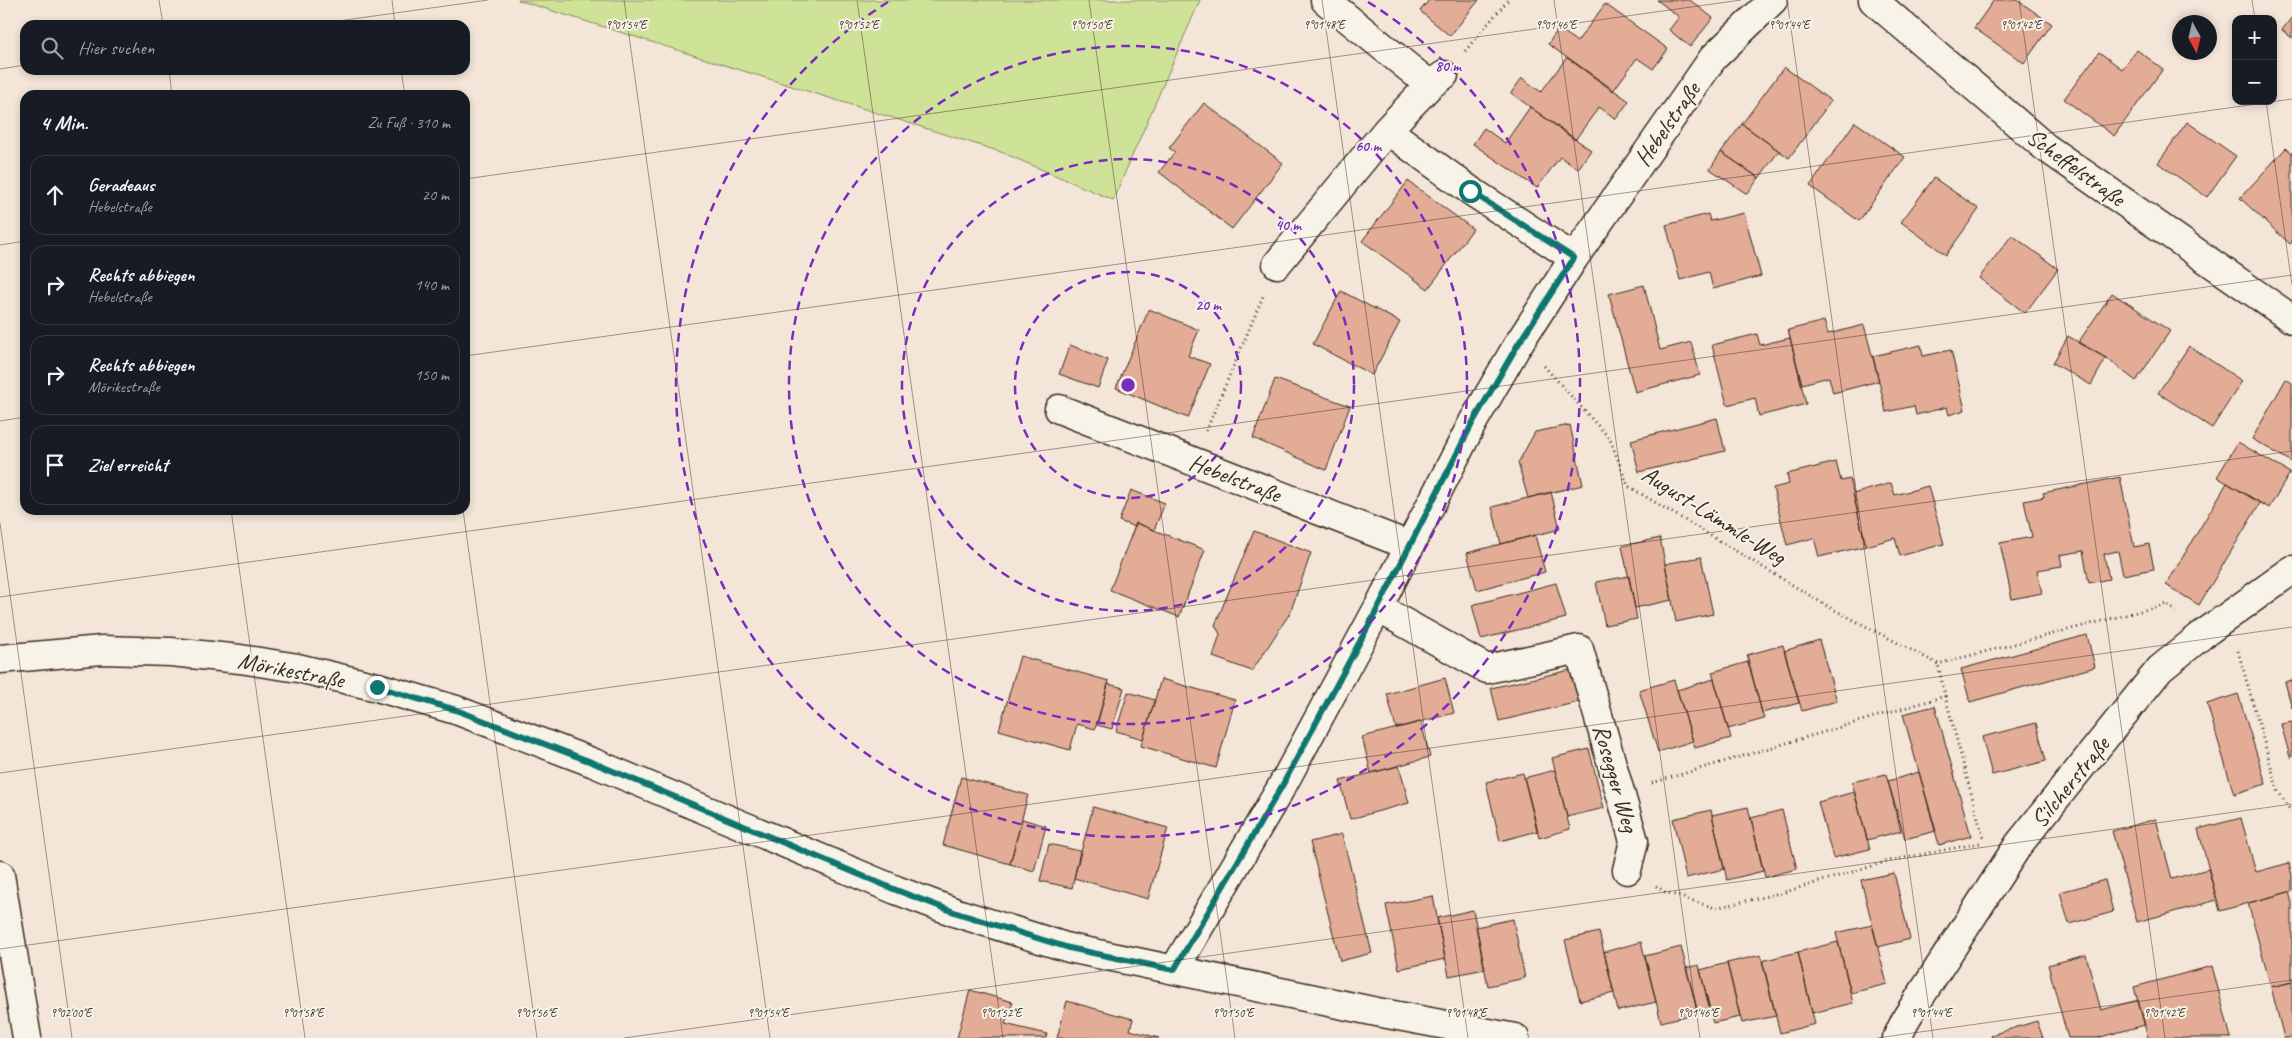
<!DOCTYPE html>
<html lang="de">
<head>
<meta charset="utf-8">
<style>
  body { margin:0; font-family:Caveat,sans-serif; background:#20242c; color:#f1f3f6 }
  .controls { position:absolute; right:15px; top:15px; display:grid; overflow:hidden; border-radius:10px; box-shadow:0 2px 8px #0003 }
  .controls button { width:45px; height:45px; display:grid; place-items:center; padding:0; border:0; border-bottom:1px solid #363941; background:#171b24; color:#f1f3f6; font:25px sans-serif }
  .compass { position:absolute; left:2172px; top:15px; width:45px; height:45px; border-radius:50%; background:#171b24; box-shadow:0 2px 8px #0003; rotate:172deg }
  .stop { position:absolute; width:15px; height:15px; margin:-11px; border:4px solid #0f766e; border-radius:50%; background:#fff }
  .stop.end { background:#0f766e; border-color:#fff; box-shadow:0 1px 5px #0008 }
  .list { margin:0; padding:0; list-style:none }
  h2 { display:flex; justify-content:space-between; align-items:center; height:65px; margin:0; padding:0 20px; font-size:21px }
  h2 small { font-size:16px; font-weight:400; color:#9ea1a6 }
  .list li { display:grid; grid-template-columns:32px 1fr auto; gap:15px; align-items:center; box-sizing:border-box; height:80px; margin:0 10px 10px; padding:0 10px; border:1px solid #363941; border-radius:15px }
  .list b { display:block; font-size:19px; white-space:nowrap }
  .list p { margin:0; font-size:16px; white-space:nowrap; color:#9ea1a6 }
  .list em { font-size:16px; font-style:normal; color:#9ea1a6 }
  .icon { flex:none; width:28px; height:28px; fill:none; stroke:currentColor; stroke-width:2; stroke-linecap:round; stroke-linejoin:round }
  .map { position:relative; flex:none; width:2292px; height:1038px; overflow:hidden }
  .search { position:absolute; background:#171b24; box-shadow:0 2px 8px #0003; left:20px; top:20px; width:450px; height:55px; display:flex; align-items:center; gap:12px; box-sizing:border-box; padding:0 18px; border-radius:15px; color:#9ea1a6; font-size:19px }
  .panel { position:absolute; background:#171b24; box-shadow:0 2px 8px #0003; left:20px; top:90px; width:450px; height:425px; border-radius:15px }
  .map>svg:first-child { display:block }
  .green { fill:#cfe398; stroke:#85865b }
  .building { fill:#e2ac97; stroke:#3b2a1e }
  .lines { fill:none; stroke-linecap:round; stroke-linejoin:round }
  .minor-casing { stroke:#3b2a1e; stroke-width:31 }
  .secondary-casing { stroke:#3b2a1e; stroke-width:31 }
  .path { stroke:#3b2a1e; stroke-width:3; stroke-dasharray:1 4; stroke-linecap:butt }
  .minor { stroke:#f7f3e8; stroke-width:28 }
  .secondary { stroke:#f7f3e8; stroke-width:28 }
  .route { stroke:#0f766e; stroke-width:6 }
  .ticks { fill:none; stroke:#3b2a1e; stroke-width:1; stroke-opacity:0.45 }
  .ring { fill:none; stroke:#7b2cbf; stroke-width:2.5; stroke-dasharray:9 6 }
  .labels { text-anchor:middle; dominant-baseline:central; stroke-width:4; stroke-linejoin:round; paint-order:stroke }
  .street-label { font-size:24px; fill:#3b2a1e; stroke:#f7f3e8 }
  .ticks-label { font-size:12px; text-anchor:middle; fill:#3b2a1e; stroke:#f7f3e8; stroke-width:4; stroke-linejoin:round; paint-order:stroke }
  .centre { fill:#7b2cbf; stroke:#f7f3e8; stroke-width:2.5 }
  .ring-label { font-size:15px; text-anchor:middle; font-weight:bold; fill:#7b2cbf; stroke:#f7f3e8; stroke-width:4; stroke-linejoin:round; paint-order:stroke }
</style>
</head>
<body>
<div class="map">
<svg width="2292" height="1038" viewBox="0 0 2292 1038">
  <rect width="100%" height="100%" fill="#f3e5d8"/>
  <filter id="ink" filterUnits="userSpaceOnUse"><feTurbulence type="fractalNoise" baseFrequency=".02" numOctaves="2"/><feDisplacementMap in="SourceGraphic" scale="10" xChannelSelector="R" yChannelSelector="G"/><feConvolveMatrix kernelMatrix="1 2 1 2 8 2 1 2 1" color-interpolation-filters="sRGB"/></filter>
  <g filter="url(#ink)">
    <path class="green" d="M518 0H1200L1113 200 1001 152Z"/>
    <path class="building" d="M1429 0H1479L1450 36 1420 11Z
      M1657 0H1690L1713 18 1690 47 1669 30 1679 17Z
      M1994 0H2017L2052 24 2024 63 1974 28Z
      M1605 4 1668 49 1653 69 1637 58 1613 91 1548 44 1559 28 1577 42Z
      M2292 17V38L2282 30Z
      M2137 50 2163 69 2114 136 2064 99 2099 52 2122 69Z
      M1567 57 1629 101 1616 119 1599 107 1575 140 1511 93 1522 78 1541 92Z
      M1784 67 1831 101 1789 158 1742 124Z
      M1204 103 1283 163 1232 229 1159 172 1175 152 1169 148Z
      M1530 107 1591 150 1578 169 1560 157 1537 188 1473 144 1484 128 1505 143Z
      M1855 122 1905 157 1859 221 1810 186Z
      M2187 122 2236 156 2207 197 2158 163Z
      M1742 124 1779 151 1759 178 1721 152Z
      M2286 148 2292 153V242L2290 244 2240 198Z
      M1721 152 1759 178 1747 194 1710 169Z
      M1934 178 1979 209 1946 255 1901 222Z
      M1408 181 1473 229 1428 289 1362 241Z
      M1744 213 1761 276 1713 289 1709 272 1680 280 1666 225 1708 214 1710 221Z
      M2012 235 2058 269 2025 313 1979 278Z
      M1644 285 1660 350 1691 342 1700 375 1635 392 1609 294Z
      M1341 291 1400 322 1372 375 1313 344Z
      M2112 293 2170 331 2136 381 2106 358 2078 343Z
      M1149 309 1199 330 1188 356 1210 364 1188 418 1116 388Z
      M1824 321 1828 334 1864 325 1879 381 1833 393 1829 377 1802 384 1788 330Z
      M1757 334 1760 345 1790 338 1806 404 1759 416 1755 398 1727 405 1712 345Z
      M2068 336 2106 358 2091 385 2053 363Z
      M1070 345 1108 360 1098 388 1059 374Z
      M1921 345 1923 356 1951 350 1965 410 1949 415 1947 407 1916 415 1914 406 1886 412 1873 356Z
      M2189 346 2242 381 2212 428 2158 393Z
      M1275 379 1350 406 1326 470 1253 438Z
      M2286 379 2292 383V462L2252 439Z
      M1717 418 1725 451 1639 472 1631 440Z
      M1570 425 1583 485 1528 498 1518 463 1535 432Z
      M2238 442 2290 473 2269 508 2217 477Z
      M1836 462 1841 481 1850 479 1866 546 1819 557 1814 538 1787 545 1773 488 1789 484 1787 474Z
      M2120 477 2134 547 2149 544 2154 569 2123 575 2118 551 2104 554 2109 579 2089 583 2083 551 2060 555 2062 566 2037 570 2042 593 2012 599 2000 543 2032 537 2024 501 2044 497 2043 493Z
      M1891 483 1895 495 1928 486 1944 544 1900 556 1895 538 1866 546 1853 494Z
      M2227 483 2260 503 2199 605 2166 585Z
      M1131 490 1165 503 1154 530 1136 523 1135 527 1119 521Z
      M1551 492 1560 529 1501 544 1492 507Z
      M1136 523 1205 550 1179 617 1110 590Z
      M1254 531 1311 553 1290 613 1252 671 1213 657 1220 634 1215 625Z
      M1535 535 1545 572 1477 590 1467 553Z
      M1660 538 1672 600 1635 608 1622 546Z
      M1701 557 1713 614 1676 622 1665 564Z
      M1629 576 1637 619 1605 625 1596 582Z
      M1556 583 1566 618 1481 639 1472 605Z
      M2087 635 2095 667 1970 702 1961 669Z
      M1819 640 1837 701 1802 711 1784 651Z
      M1783 645 1799 703 1762 713 1747 655Z
      M1020 656 1109 681 1095 729 1077 724 1070 750 999 730Z
      M1748 662 1764 719 1728 729 1712 672Z
      M1575 669 1583 701 1499 721 1491 688Z
      M1445 678 1454 713 1396 728 1387 694Z
      M1161 679 1235 700 1216 768 1141 746Z
      M1714 679 1731 738 1695 748 1677 690Z
      M1674 680 1693 741 1658 752 1639 690Z
      M2292 680V708L2285 682Z
      M1108 684 1124 688 1112 729 1097 725Z
      M1128 692 1155 700 1143 739 1116 731Z
      M2238 694 2266 784 2234 794 2207 704Z
      M1935 706 1971 836 1939 845 1903 714Z
      M1421 722 1430 757 1371 773 1362 737Z
      M2292 722V757H2290L2281 724Z
      M2036 723 2046 761 1992 775 1982 737Z
      M1589 749 1604 808 1567 817 1552 758Z
      M1399 766 1409 803 1350 819 1340 781Z
      M1555 770 1570 829 1539 838 1524 778Z
      M1919 772 1936 831 1905 839 1888 781Z
      M1523 773 1538 831 1500 841 1486 782Z
      M1886 774 1901 831 1867 840 1852 782Z
      M961 777 1028 795 1010 864 943 845Z
      M1854 792 1870 849 1833 858 1818 802Z
      M1093 807 1168 828 1148 899 1074 878Z
      M1748 807 1763 871 1727 880 1712 815Z
      M1711 810 1724 869 1686 878 1673 819Z
      M1782 810 1797 869 1765 877 1751 818Z
      M2241 818 2256 872 2289 863 2292 876V891L2220 911 2198 829Z
      M1022 819 1046 826 1034 871 1010 864Z
      M2156 819 2172 879 2208 869 2217 900 2137 922 2112 831Z
      M1342 834 1372 953 1340 961 1310 842Z
      M1049 844 1080 851 1072 888 1040 881Z
      M1894 873 1910 939 1878 947 1861 880Z
      M2105 880 2113 912 2069 924 2060 892Z
      M2289 892 2292 903V982L2271 987 2248 903Z
      M1433 896 1445 959 1399 969 1386 905Z
      M1473 910 1485 969 1449 976 1437 918Z
      M1513 919 1525 978 1488 986 1476 927Z
      M1872 925 1887 984 1851 993 1836 933Z
      M1599 932 1614 993 1580 1001 1565 940Z
      M1641 942 1656 1002 1618 1011 1604 952Z
      M1838 942 1853 1003 1812 1013 1798 952Z
      M1681 947 1698 1013 1661 1022 1645 956Z
      M1798 952 1815 1024 1780 1033 1762 961Z
      M1761 955 1776 1016 1742 1023 1727 963Z
      M2086 955 2101 1010 2138 1000 2145 1025 2097 1038H2068L2048 965Z
      M1727 963 1740 1017 1713 1023 1700 970Z
      M1699 965 1710 1010 1698 1013 1686 968Z
      M2212 966 2231 1038H2148L2134 987Z
      M2292 982V1038H2284L2271 987Z
      M970 990 1013 1002 1005 1024 1047 1034 1046 1038H957Z
      M1067 1001 1133 1019 1130 1030 1159 1038H1057Z
      M2037 1021 2043 1038H1992L1991 1035Z"/>
    <g class="lines">
      <g class="minor-casing">
        <path id="minor" d="M1325 0 1430 85
          M1873 0 2045 147 2292 319
          M1387 130 1430 85 1444 75
          M1277 264 1387 130 1471 191 1574 258
          M1059 409 1410 546
          M1378 608 1487 669 1579 649 1634 841 1627 870
          M0 659 102 650 171 652 240 659 298 668 377 687 456 710 594 763 896 890 957 913 1069 948 1377 1012 1515 1038
          M1174 970 1282 786 1378 608 1473 422 1517 346 1574 258 1713 58 1773 0
          M1897 1038 1907 1017 2019 844 2160 669 2202 635 2292 570"/>
      </g>
      <g class="secondary-casing">
        <path id="secondary" d="M0 875 27 1038"/>
      </g>
      <path class="path" d="M1465 51 1508 0
        M1544 366 1610 439 1628 486 1829 607 1938 664 2167 604 2176 612
        M1206 431 1264 294
        M2238 651 2278 791 2292 813
        M1945 696 1983 837
        M1652 783 1945 696 1938 664
        M1656 886 1665 892 1715 908 1785 892 1889 861 1980 843"/>
      <use href="#minor" class="minor"/>
      <use href="#secondary" class="secondary"/>
    </g>
  </g>
  <g class="lines" filter="url(#ink)">
    <path class="route" d="M377 687 456 710 594 763 896 890 957 913 1069 948 1174 970 1282 786 1378 608 1473 422 1517 346 1574 258 1470 191"/>
  </g>
  <path class="ticks" d="M159 0 163 25M392 0 395 25M624 0 770 1038M857 0 1003 1038M1089 0 1235 1038M1322 0 1468 1038M1554 0 1700 1038M1787 0 1933 1038M2019 0 2165 1038M2252 0 2255 19M310 25 488 0M0 69 25 65M169 70 172 95M401 70 405 95M2266 101 2292 285M465 179 1741 0M0 245 25 241M465 356 2292 99M0 421 25 417M231 510 305 1038M463 510 537 1038M0 523 72 1038M0 597 2292 275M0 773 2292 451M0 949 2292 627M624 1038 2292 804M1877 1038 2292 980"/>
  <g class="ring">
    <circle cx="1128" cy="385" r="113"/>
    <circle cx="1128" cy="385" r="226"/>
    <circle cx="1128" cy="385" r="339"/>
    <path d="M1368 2A452 452 0 1 1 888 2"/>
  </g>
  <g class="labels">
    <g class="street-label">
      <text transform="translate(1667 124) rotate(-55)">Hebelstraße</text>
      <text transform="translate(2076 167) rotate(36)">Scheffelstraße</text>
      <text transform="translate(1235 478) rotate(21)">Hebelstraße</text>
      <text transform="translate(1714 515) rotate(32)">August-Lämmle-Weg</text>
      <text transform="translate(291 670) rotate(11)">Mörikestraße</text>
      <text transform="translate(1616 778) rotate(74)">Rosegger Weg</text>
      <text transform="translate(2070 782) rotate(-51)">Silcherstraße</text>
    </g>
  </g>
  <g class="ticks-label">
    <text x="626" y="29">9°01'54"E</text>
    <text x="858" y="29">9°01'52"E</text>
    <text x="1091" y="29">9°01'50"E</text>
    <text x="1324" y="29">9°01'48"E</text>
    <text x="1556" y="29">9°01'46"E</text>
    <text x="1789" y="29">9°01'44"E</text>
    <text x="2021" y="29">9°01'42"E</text>
    <text x="71" y="1017">9°02'00"E</text>
    <text x="303" y="1017">9°01'58"E</text>
    <text x="536" y="1017">9°01'56"E</text>
    <text x="768" y="1017">9°01'54"E</text>
    <text x="1001" y="1017">9°01'52"E</text>
    <text x="1233" y="1017">9°01'50"E</text>
    <text x="1466" y="1017">9°01'48"E</text>
    <text x="1698" y="1017">9°01'46"E</text>
    <text x="1931" y="1017">9°01'44"E</text>
    <text x="2164" y="1017">9°01'42"E</text>
  </g>
  <circle cx="1128" cy="385" r="8" class="centre"/>
  <g class="ring-label">
    <text x="1448" y="71">80 m</text>
    <text x="1368" y="151">60 m</text>
    <text x="1288" y="230">40 m</text>
    <text x="1208" y="310">20 m</text>
  </g>
</svg>
<div class="controls">
<button>+</button>
<button>−</button>
</div>
<svg class="compass" viewBox="-18 -18 36 36"><path d="M0-13l5 13h-10z" fill="#e53935"/><path d="M0 13l5-13h-10z" fill="#9ea1a6"/></svg>
<div class="stop" style="left:1470px;top:191px"></div>
<div class="stop end" style="left:377px;top:687px"></div>
<div class="search"><svg class="icon" aria-label="search" viewBox="0 0 24 24"><circle cx="10" cy="10" r="6"/><path d="M15 15l6 6"/></svg>Hier suchen</div>
<section class="panel">
<h2>4 Min.<small>Zu Fuß · 310 m</small></h2>
<ul class="list">
<li><svg class="icon" aria-label="ahead" viewBox="0 0 24 24"><path d="M12 20V5M6 11l6-6 6 6"/></svg><div><b>Geradeaus</b><p>Hebelstraße</p></div><em>20 m</em></li>
<li><svg class="icon" aria-label="right" viewBox="0 0 24 24"><path d="M7 20v-9h11M14 6l5 5-5 5"/></svg><div><b>Rechts abbiegen</b><p>Hebelstraße</p></div><em>140 m</em></li>
<li><svg class="icon" aria-label="right" viewBox="0 0 24 24"><path d="M7 20v-9h11M14 6l5 5-5 5"/></svg><div><b>Rechts abbiegen</b><p>Mörikestraße</p></div><em>150 m</em></li>
<li><svg class="icon" aria-label="arrive" viewBox="0 0 24 24"><path d="M6 21V4h12l-3 4 3 4H6"/></svg><div><b>Ziel erreicht</b></div></li>
</ul>
</section>
</div>
</body>
</html>
